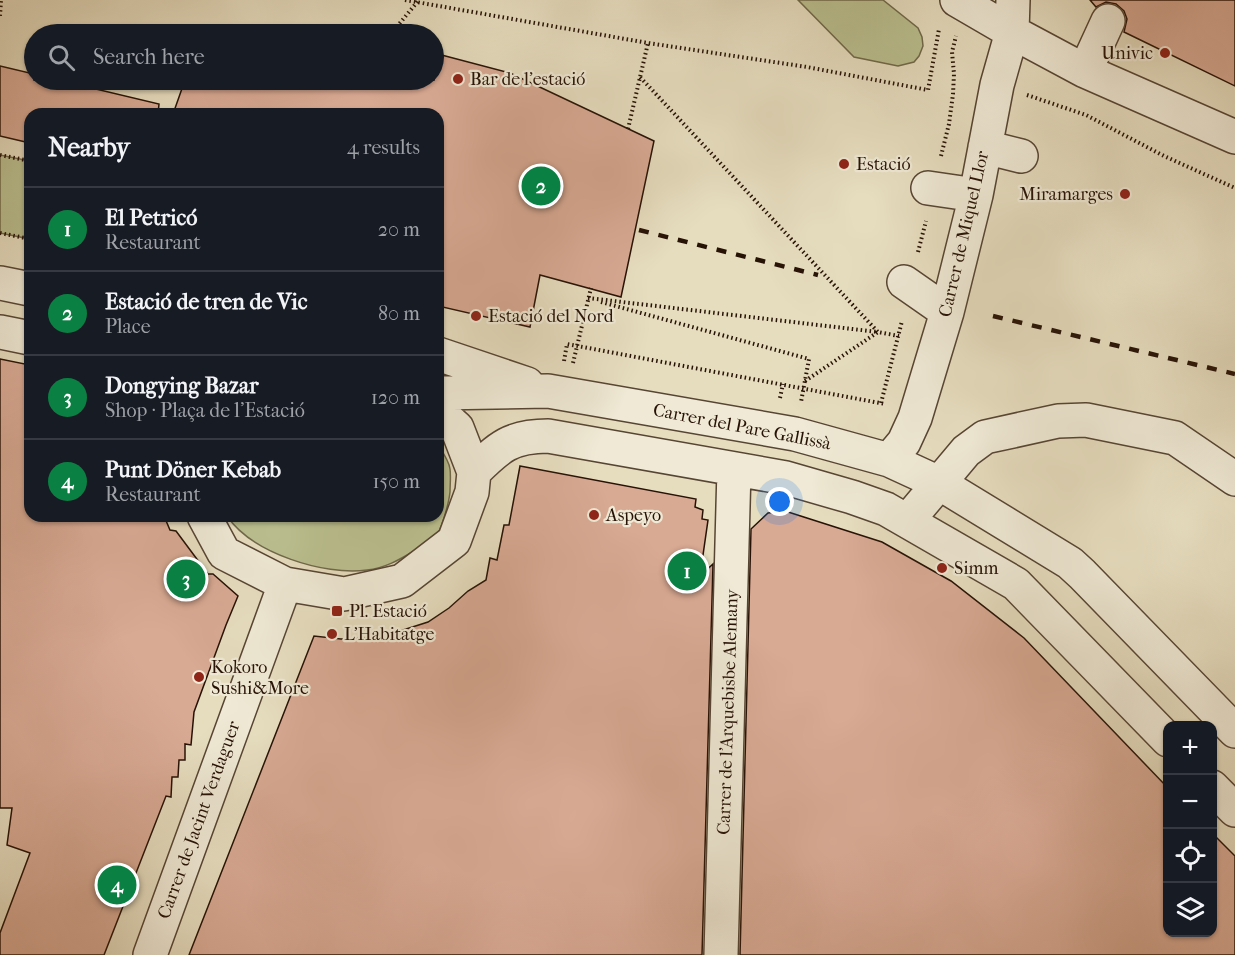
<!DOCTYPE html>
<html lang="en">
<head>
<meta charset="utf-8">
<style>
  body { margin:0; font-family:"IM FELL French Canon",serif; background:#20242c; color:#f1f3f6 }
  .controls { position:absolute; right:18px; bottom:18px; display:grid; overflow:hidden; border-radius:12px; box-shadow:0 2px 4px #0004 }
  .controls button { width:54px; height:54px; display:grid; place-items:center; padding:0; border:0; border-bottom:2px solid #363941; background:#171b24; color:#f1f3f6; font:30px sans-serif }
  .you { position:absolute; left:780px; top:502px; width:21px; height:21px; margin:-15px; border:4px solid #fff; border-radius:50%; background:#1a73e8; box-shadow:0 0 0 9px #1a73e833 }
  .badge { display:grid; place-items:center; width:39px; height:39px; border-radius:50%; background:#0b8043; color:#fff; font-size:20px; font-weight:700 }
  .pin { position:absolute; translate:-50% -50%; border:3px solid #fff; box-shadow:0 2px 6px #0006 }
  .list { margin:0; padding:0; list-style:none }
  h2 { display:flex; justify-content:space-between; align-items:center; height:78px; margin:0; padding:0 24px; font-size:26px }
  h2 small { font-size:20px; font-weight:400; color:#9ea1a6 }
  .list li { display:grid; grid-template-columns:39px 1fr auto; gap:18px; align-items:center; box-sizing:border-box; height:84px; padding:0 24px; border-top:2px solid #363941 }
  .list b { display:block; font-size:22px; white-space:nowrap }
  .list p { margin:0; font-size:20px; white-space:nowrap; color:#9ea1a6 }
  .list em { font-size:20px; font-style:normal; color:#9ea1a6 }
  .icon { flex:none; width:33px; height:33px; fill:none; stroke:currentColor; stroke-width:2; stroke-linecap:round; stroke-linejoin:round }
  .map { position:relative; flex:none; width:1235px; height:955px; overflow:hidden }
  .search { position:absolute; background:#171b24; box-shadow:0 2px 4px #0004; left:24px; top:24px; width:420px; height:66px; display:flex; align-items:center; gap:15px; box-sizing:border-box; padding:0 21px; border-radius:33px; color:#9ea1a6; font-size:22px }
  .panel { position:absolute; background:#171b24; box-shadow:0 2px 4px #0004; left:24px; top:108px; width:420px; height:414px; border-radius:18px }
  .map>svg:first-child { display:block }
  .green { fill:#babf8f; stroke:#70684a; stroke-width:1.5 }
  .building { fill:#d8a993; stroke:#271206; stroke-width:1.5 }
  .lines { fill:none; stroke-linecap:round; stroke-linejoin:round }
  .minor-casing { stroke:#574534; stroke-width:36 }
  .path { stroke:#271206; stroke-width:4; stroke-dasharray:1.5 3; stroke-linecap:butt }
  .minor { stroke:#efe9d5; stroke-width:33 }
  .rail { stroke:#271206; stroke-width:4.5; stroke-dasharray:10 10; stroke-linecap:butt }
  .poi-dot { fill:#8f2418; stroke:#efe9d5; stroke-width:2 }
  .labels { text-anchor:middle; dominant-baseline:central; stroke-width:4.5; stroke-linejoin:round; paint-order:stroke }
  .poi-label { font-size:18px; fill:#271206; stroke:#efe9d5; text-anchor:start }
  .street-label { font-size:18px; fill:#271206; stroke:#efe9d5 }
</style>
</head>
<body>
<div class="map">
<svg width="1235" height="955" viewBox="0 0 1235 955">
  <rect width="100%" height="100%" fill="#e6ddbf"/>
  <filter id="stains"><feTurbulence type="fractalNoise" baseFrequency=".00333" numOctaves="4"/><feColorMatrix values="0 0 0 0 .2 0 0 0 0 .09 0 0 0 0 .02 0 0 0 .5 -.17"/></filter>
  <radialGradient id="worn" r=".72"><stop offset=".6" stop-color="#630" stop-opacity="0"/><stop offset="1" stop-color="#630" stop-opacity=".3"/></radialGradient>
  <path class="green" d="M798 0H883L918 28 922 37 923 46 919 56 914 62 898 66 854 57Z
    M0 155 30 161V239L0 233Z
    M438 445C442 451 449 461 450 469 451 476 450 485 450 492 449 502 441 533 434 539 428 544 420 547 414 551 399 560 385 568 367 570 324 576 252 553 227 516H438Z"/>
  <path class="building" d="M1090 0H1235V86L1124 32 1127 19 1124 11 1116 4 1106 2 1096 7Z
    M434 53 510 73 654 141 621 297 540 275 530 327 438 306V114H173L185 80H434Z
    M0 66 34 74V80H58L159 104 158 114H30V143L0 136Z
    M0 359 30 365V516H164L170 530 176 531 208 574H213L238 596 226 625 194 712 191 745 185 744V760H179L178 777H172L171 797 166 796 104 955H0V933L30 853 7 845 12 808H0Z
    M520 466 696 499 695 507 703 510 702 519 708 520 700 576 713 564 702 955H189L314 636 341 639 369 638 403 630 428 622 449 608 468 591 486 580 490 558 497 560 504 525H509Z
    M785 511 882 542 951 581 1024 638 1167 787V933H1212V833L1235 856V955H740L751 529 768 513Z"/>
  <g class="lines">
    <g class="minor-casing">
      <path id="minor" d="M957 0 1012 32 1085 71 1235 137
        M1085 71 1108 21
        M985 147 1021 156
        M928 188 976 195
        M904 282 947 312
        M0 283 30 289
        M0 332 30 338
        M438 354 527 384
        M438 393 548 391 795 434 889 460 939 483 1070 563 1082 574 1235 731
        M889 460 904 442 915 418 947 312 976 195 997 85 1012 32 1013 0
        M474 472C499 447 511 436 548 436L786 478 852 497 886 509 1016 584 1168 740
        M204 516 224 553 285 584 344 594 402 581 454 541 472 492 474 472 457 428 438 411
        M908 520 966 451 985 437 1058 421 1086 420 1175 438 1235 479
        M1212 787 1235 810
        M150 955 285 584
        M721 955 734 469"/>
    </g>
    <path class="path" d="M405 0 648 43 807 67 928 90 939 29
      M0 16 1 0
      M391 34 418 1
      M1027 95 1086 115 1164 156 1235 188
      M628 129 648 43
      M0 155 30 161
      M941 156 949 124 953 94 954 74 952 52 956 36
      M0 233 30 239
      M918 252 926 221
      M588 298 878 332 640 77
      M601 302 809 359 801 402
      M564 361 567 344 885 404
      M573 363 591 288
      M805 381 878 332 899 336
      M780 398 783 384
      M881 403 902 321"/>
    <use href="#minor" class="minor"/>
    <path class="rail" d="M639 230 818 275
      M993 316 1235 374"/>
  </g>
  <g class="poi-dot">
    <circle cx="1165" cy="53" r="6"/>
    <circle cx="458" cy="79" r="6"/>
    <circle cx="844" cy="164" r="6"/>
    <circle cx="1125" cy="194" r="6"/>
    <circle cx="476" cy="316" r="6"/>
    <circle cx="594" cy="515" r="6"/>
    <circle cx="942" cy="568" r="6"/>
    <rect x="331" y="605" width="12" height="12" rx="3"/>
    <circle cx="332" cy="634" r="6"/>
    <circle cx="199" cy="677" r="6"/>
  </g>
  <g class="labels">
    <g class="poi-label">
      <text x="1153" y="53" text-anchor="end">Univic</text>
      <text x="470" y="79">Bar de l'estació</text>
      <text x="856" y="164">Estació</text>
      <text x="1113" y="194" text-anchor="end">Miramarges</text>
      <text x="488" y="316">Estació del Nord</text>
      <text x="606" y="515">Aspeyo</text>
      <text x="954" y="568">Simm</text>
      <text x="349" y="611">Pl. Estació</text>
      <text x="344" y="634">L'Habitatge</text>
      <text x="211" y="667">Kokoro<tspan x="211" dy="21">Sushi&amp;More</tspan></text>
    </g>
    <g class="street-label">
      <text transform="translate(964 234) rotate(-77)">Carrer de Miquel Llor</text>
      <text transform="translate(742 427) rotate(11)">Carrer del Pare Gallissà</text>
      <text transform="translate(728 712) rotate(-88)">Carrer de l'Arquebisbe Alemany</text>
      <text transform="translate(199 820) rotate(-70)">Carrer de Jacint Verdaguer</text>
    </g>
  </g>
  <rect width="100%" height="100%" filter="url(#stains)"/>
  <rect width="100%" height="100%" fill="url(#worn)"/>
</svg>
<div class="controls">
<button>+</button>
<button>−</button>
<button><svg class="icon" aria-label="locate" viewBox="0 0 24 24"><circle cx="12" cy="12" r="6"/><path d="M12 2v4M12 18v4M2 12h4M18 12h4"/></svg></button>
<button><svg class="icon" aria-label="layers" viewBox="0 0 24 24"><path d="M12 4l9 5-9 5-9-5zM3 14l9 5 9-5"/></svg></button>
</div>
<div class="you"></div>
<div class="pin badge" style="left:687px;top:571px">1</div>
<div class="pin badge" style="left:541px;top:186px">2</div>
<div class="pin badge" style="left:186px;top:579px">3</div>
<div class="pin badge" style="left:117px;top:885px">4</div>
<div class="search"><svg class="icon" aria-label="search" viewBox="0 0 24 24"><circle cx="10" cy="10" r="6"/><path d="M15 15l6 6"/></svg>Search here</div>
<section class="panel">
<h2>Nearby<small>4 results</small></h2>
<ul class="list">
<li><span class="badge">1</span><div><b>El Petricó</b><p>Restaurant</p></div><em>20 m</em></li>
<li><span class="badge">2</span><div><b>Estació de tren de Vic</b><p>Place</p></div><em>80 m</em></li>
<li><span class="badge">3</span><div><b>Dongying Bazar</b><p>Shop · Plaça de l'Estació</p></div><em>120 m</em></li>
<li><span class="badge">4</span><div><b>Punt Döner Kebab</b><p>Restaurant</p></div><em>150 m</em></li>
</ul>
</section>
</div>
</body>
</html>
